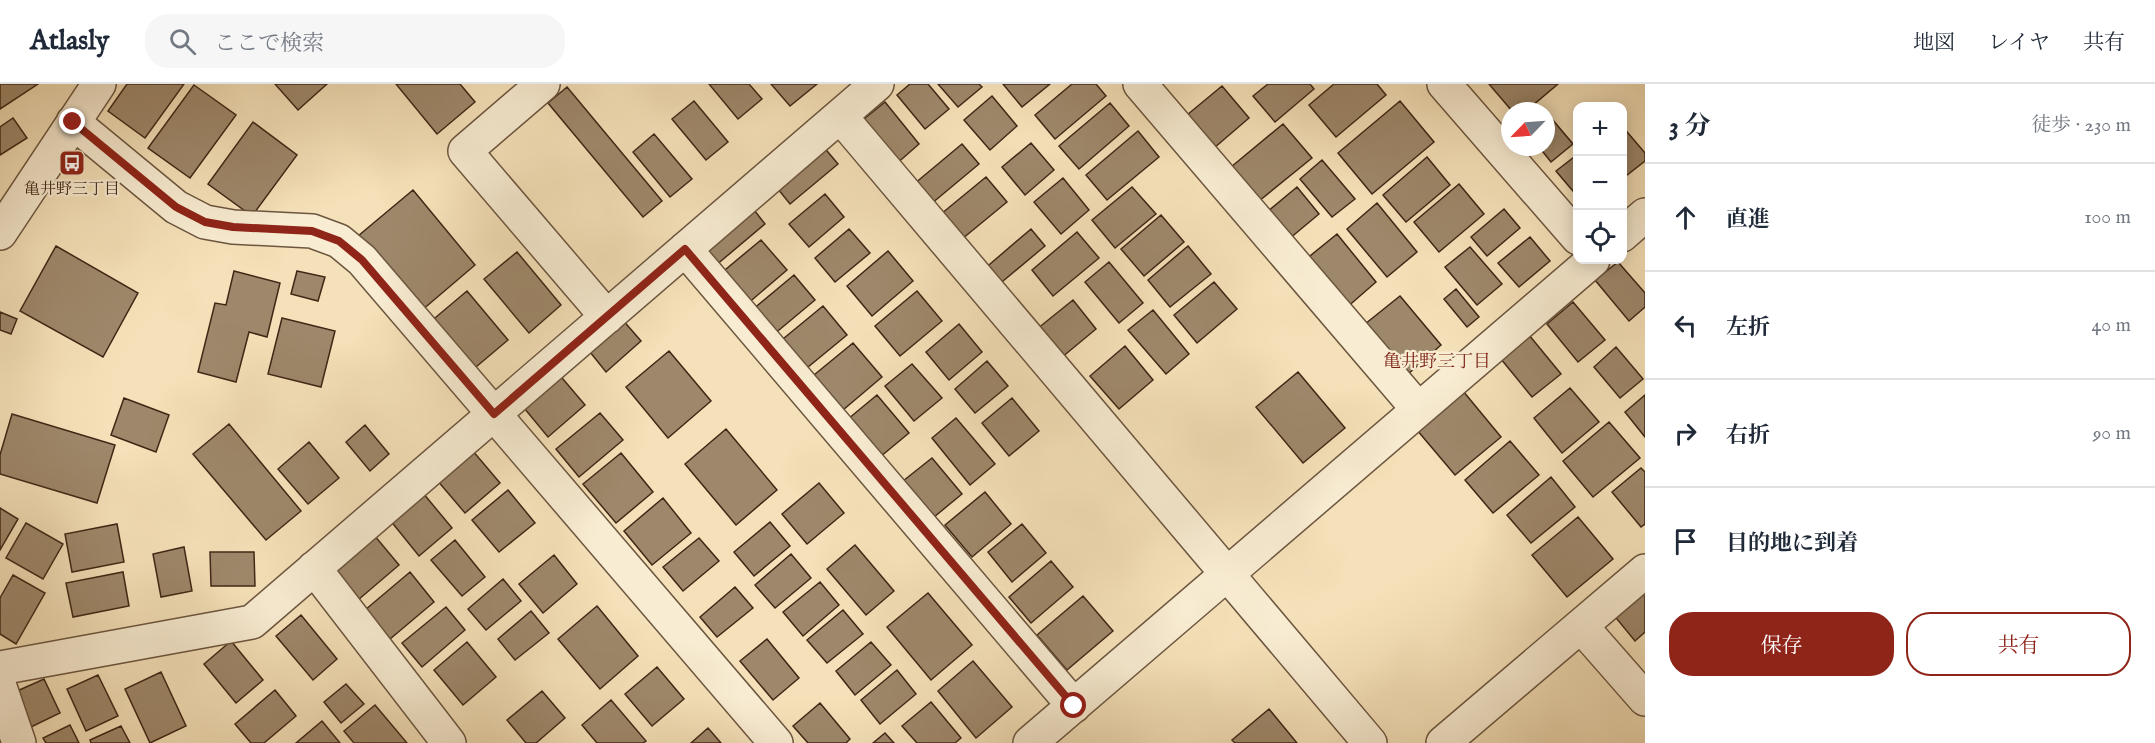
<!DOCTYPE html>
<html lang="ja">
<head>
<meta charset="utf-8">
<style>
  body { margin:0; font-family:"IM FELL English","Noto Serif JP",serif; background:#f6f6f7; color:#1f2937 }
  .controls { position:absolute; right:18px; top:18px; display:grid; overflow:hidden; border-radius:12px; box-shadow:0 3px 15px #0003 }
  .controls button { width:54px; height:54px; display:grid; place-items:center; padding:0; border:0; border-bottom:2px solid #e0e1e3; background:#fff; color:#1f2937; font:30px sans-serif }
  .compass { position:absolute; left:1501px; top:18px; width:54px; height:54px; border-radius:50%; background:#fff; box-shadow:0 3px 15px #0003; rotate:245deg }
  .stop { position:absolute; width:18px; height:18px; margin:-14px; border:4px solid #8f2418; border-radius:50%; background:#fff }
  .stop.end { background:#8f2418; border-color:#fff; box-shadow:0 2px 6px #0008 }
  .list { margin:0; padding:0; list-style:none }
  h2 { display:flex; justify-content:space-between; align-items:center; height:78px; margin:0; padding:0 24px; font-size:26px }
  h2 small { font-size:20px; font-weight:400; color:#747a83 }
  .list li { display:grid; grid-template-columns:39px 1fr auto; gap:18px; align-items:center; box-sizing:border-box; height:108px; padding:0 24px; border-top:2px solid #e0e1e3 }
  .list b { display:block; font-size:22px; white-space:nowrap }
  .list em { font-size:20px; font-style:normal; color:#747a83 }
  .actions { display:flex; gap:12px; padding:18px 24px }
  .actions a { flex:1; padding:14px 0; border:2px solid #8f2418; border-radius:24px; text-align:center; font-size:21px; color:#8f2418 }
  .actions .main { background:#8f2418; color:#fff }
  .icon { flex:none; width:33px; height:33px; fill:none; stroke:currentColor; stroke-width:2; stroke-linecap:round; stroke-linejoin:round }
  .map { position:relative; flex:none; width:1645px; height:659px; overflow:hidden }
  header { display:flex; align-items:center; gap:36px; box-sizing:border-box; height:84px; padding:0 30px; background:#fff; border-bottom:2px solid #e0e1e3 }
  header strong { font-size:28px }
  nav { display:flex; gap:33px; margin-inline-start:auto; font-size:21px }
  .search { width:420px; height:54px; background:#f6f6f7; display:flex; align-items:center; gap:15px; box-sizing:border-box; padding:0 21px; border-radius:24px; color:#747a83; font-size:22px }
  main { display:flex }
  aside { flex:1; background:#fff }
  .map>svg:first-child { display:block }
  .building { fill:#9e886b; stroke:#3f2716; stroke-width:1.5 }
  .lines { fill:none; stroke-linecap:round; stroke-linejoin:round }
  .minor-casing { stroke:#6c563f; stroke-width:36 }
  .minor { stroke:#f8ecd2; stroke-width:33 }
  .route { stroke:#8f2418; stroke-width:8 }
  .labels { text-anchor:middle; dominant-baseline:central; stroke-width:4.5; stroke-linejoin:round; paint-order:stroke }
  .poi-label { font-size:16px; fill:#3f2716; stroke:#f8ecd2 }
  .neighbourhood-label { font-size:18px; fill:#7a1f14; stroke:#f8ecd2 }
</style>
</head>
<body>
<header>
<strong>Atlasly</strong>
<div class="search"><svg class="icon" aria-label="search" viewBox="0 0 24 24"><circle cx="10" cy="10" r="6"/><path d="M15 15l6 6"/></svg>ここで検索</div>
<nav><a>地図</a><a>レイヤ</a><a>共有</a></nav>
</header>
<main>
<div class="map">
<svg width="1645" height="659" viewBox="0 0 1645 659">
  <rect width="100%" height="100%" fill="#f5e1b9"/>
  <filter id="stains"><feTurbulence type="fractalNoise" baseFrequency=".00333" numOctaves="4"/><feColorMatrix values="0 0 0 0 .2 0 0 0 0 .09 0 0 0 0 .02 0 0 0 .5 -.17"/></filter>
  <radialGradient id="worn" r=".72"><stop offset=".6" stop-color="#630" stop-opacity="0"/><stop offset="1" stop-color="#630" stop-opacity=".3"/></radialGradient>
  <path class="building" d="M0 0H38L0 25Z
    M127 0H184L145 54 108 27Z
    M275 0H327L298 26Z
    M396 0H460L475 18 437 50Z
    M709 0H749L762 15 738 35Z
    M771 0H817L790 22Z
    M910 0H928L949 25 925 45 897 11Z
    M938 0H979L982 3 958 23Z
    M1003 0H1050L1022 23Z
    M1072 0H1096L1106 12 1055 55 1035 31Z
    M1268 0H1310L1314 5 1275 38 1253 12Z
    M1334 0H1377L1386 11 1336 53 1309 21Z
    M1489 0H1558L1526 27H1512Z
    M194 1 236 31 190 94 148 64Z
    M1222 2 1249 34 1214 64 1187 31Z
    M567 3 662 117 643 133 548 19Z
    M992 12 1017 42 990 66 964 36Z
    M694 17 728 58 706 76 672 35Z
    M1400 17 1434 58 1372 110 1338 69Z
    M885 18 919 60 894 82 859 39Z
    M1110 19 1129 42 1079 85 1059 62Z
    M1546 28 1573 60 1551 78 1539 63H1546Z
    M13 34 27 54 0 71V43Z
    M253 38 297 71 252 132 208 100Z
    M1283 40 1312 74 1259 117 1231 83Z
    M1622 42 1645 69V77L1622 95Z
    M1138 47 1159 73 1107 116 1086 91Z
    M654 50 692 95 670 113 633 68Z
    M1031 59 1054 86 1025 111 1002 83Z
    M962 60 979 80 931 120 914 100Z
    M822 61 838 80 790 120 774 100Z
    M1578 70V113L1556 87Z
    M1427 73 1450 101 1406 138 1383 111Z
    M1322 76 1355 115 1332 133 1300 95Z
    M986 93 1007 118 962 155 941 130Z
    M1063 94 1089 126 1061 150 1034 118Z
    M1459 100 1484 130 1439 168 1414 138Z
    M1132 103 1156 130 1115 164 1092 136Z
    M1297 103 1319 130 1289 155 1267 128Z
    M413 106 475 181 421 227 358 152Z
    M825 110 844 133 809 163 789 140Z
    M1377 119 1417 168 1387 193 1347 145Z
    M751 122 765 140 715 182 700 164Z
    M1504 125 1520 144 1487 172 1471 153Z
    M1161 131 1184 158 1144 192 1121 165Z
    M849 145 870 169 835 198 815 174Z
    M1031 145 1045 162 997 202 983 186Z
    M1077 148 1099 174 1053 212 1032 186Z
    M1337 150 1376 198 1345 225 1305 176Z
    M1530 153 1550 177 1519 203 1498 179Z
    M761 156 787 186 746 221 720 190Z
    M56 162 138 209 103 273 20 227Z
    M1188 162 1211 190 1170 223 1148 196Z
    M1470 163 1502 200 1477 221 1445 183Z
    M888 167 913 197 872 232 847 202Z
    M517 168 561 221 529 249 484 195Z
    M1109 178 1143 219 1119 239 1085 198Z
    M1618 178 1645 209V223L1629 237 1595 196Z
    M234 187 280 199 267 253 249 248 236 298 198 288 215 219 226 221Z
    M297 187 325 193 318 217 291 210Z
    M794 191 815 216 773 251 752 226Z
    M1214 198 1237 225 1197 259 1174 231Z
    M1456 205 1479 233 1467 243 1444 215Z
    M467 207 508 256 470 288 429 239Z
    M917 207 942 237 900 272 875 242Z
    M1400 212 1441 261 1407 291 1365 240Z
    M1073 216 1096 245 1061 274 1037 245Z
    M1573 218 1605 256 1578 278 1547 240Z
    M823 222 847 251 802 288 778 259Z
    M1153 226 1189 270 1166 290 1128 246Z
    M0 228 17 235 11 250 0 246Z
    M282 234 335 247 321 303 268 290Z
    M621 234 641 257 606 288 586 263Z
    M959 240 982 268 949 296 926 268Z
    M1529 251 1561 290 1532 313 1501 275Z
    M853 259 882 293 843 326 814 291Z
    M1125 262 1153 296 1119 325 1090 292Z
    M1616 263 1643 295 1620 314 1594 283Z
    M669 267 711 317 668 354 626 303Z
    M987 277 1008 302 975 329 955 305Z
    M912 280 942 314 914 337 885 302Z
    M557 288 585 321 548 353 520 319Z
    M1298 288 1345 344 1303 379 1256 323Z
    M1570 304 1599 338 1562 369 1534 334Z
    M1463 307 1501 353 1455 391 1417 346Z
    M877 311 909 349 880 373 848 335Z
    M1645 311V353L1625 328Z
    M124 314 169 331 156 368 111 351Z
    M1012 314 1039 347 1009 372 982 339Z
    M600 329 623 356 579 393 556 365Z
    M12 330 115 361 97 419 0 390V371Z
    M956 334 995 380 970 401 932 354Z
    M1609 338 1640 374 1593 413 1563 377Z
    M229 340 301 427 266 456 193 370Z
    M365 341 389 370 370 387 346 358Z
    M726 345 777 406 736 441 685 380Z
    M1510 357 1539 391 1493 429 1465 396Z
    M309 358 339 394 308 420 278 385Z
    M472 366 500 399 465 429 437 396Z
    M621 369 653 408 616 439 583 400Z
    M932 374 962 410 934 433 903 397Z
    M1641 384 1645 388V440L1641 443 1612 408Z
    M1551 393 1575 423 1531 459 1507 431Z
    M819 399 844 429 807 460 782 430Z
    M508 406 535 439 499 468 472 436Z
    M985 408 1011 440 972 473 945 441Z
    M423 409 452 444 419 472 390 436Z
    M663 414 691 449 652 481 624 447Z
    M0 424 18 435 0 466Z
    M1578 433 1613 475 1567 513 1532 471Z
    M770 438 790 462 754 492 734 468Z
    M26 439 63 460 43 495 6 474Z
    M117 440 124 478 72 488 65 450Z
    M1022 440 1046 469 1012 498 988 468Z
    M374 451 399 481 358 516 333 485Z
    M699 454 719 477 683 507 663 483Z
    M455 456 485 493 462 512 431 476Z
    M855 461 894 507 866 531 827 485Z
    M184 463 192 507 161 513 153 470Z
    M210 468H254L255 502H211Z
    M791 470 811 494 775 524 755 501Z
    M554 471 577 500 543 529 519 500Z
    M1051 477 1073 503 1031 539 1009 513Z
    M123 488 129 522 73 533 66 499Z
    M410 488 434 518 390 555 365 526Z
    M13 491 45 509 16 560 0 550V514Z
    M503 495 521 517 486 546 468 525Z
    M820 498 839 521 803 552 783 528Z
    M735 503 753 524 717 553 700 533Z
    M1645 505V548L1635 557 1612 529Z
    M928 509 972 561 931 596 887 543Z
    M1083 512 1113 547 1067 586 1037 551Z
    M597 522 638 572 600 605 558 555Z
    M446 523 465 546 422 583 402 559Z
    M843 526 863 550 827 579 807 556Z
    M531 527 549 549 515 576 498 555Z
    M301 531 337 575 313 596 276 552Z
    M767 555 799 594 773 616 740 577Z
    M231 557 263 596 236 619 204 580Z
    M467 558 496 593 463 621 434 586Z
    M871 558 891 581 855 611 836 587Z
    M973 577 1012 623 976 654 938 607Z
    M657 583 684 615 652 642 625 610Z
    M897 586 916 610 880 640 861 616Z
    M161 588 186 642 150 659 125 605Z
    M98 591 118 632 86 647 67 605Z
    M44 595 60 629 31 643 15 608Z
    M346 600 364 620 341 639 324 618Z
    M275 606 296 632 264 659H251L235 640Z
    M542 607 565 634 536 659H526L507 636Z
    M611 616 646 657 643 659H597L582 641Z
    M931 618 961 654 955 659H917L902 642Z
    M820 619 850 655 846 659H808L793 642Z
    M375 621 407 659H354L344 647Z
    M1269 625 1297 659H1235L1232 656Z
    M322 637 340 659H296Z
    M70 641 79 659H46L43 654Z
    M121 642 130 659H91L90 656Z
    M708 644 721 659H691Z
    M885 649 894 659H873Z"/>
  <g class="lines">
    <g class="minor-casing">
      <path id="minor" d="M543 0 465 67 607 233
        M1140 0 1418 325
        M1444 0 1578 154
        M840 32 1370 659
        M73 38 176 123 205 138 233 143 312 147 339 157 362 176 776 659
        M0 149 99 0
        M1622 151 1645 131
        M685 165 1074 622
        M314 484 449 659
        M1581 542 1645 615
        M0 584 252 538 877 0
        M0 603 19 659
        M1030 659 1593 176
        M1443 659 1645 487"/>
    </g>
    <use href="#minor" class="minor"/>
  </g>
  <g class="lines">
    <path class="route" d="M73 38 176 123 205 138 233 143 312 147 339 157 362 176 494 330 685 165 1074 622"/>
  </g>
  <defs>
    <g id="bus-square" transform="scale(1.35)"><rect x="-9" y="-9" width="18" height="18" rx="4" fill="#8f2418" stroke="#f8ecd2"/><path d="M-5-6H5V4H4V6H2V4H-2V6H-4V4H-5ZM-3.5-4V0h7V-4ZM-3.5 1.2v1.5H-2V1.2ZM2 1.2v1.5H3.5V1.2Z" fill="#fff"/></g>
  </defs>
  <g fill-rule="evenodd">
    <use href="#bus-square" x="72" y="79"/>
  </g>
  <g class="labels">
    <g class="poi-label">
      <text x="72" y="106">亀井野三丁目</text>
    </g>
    <g class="neighbourhood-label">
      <text x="1437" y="278">亀井野三丁目</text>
    </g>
  </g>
  <rect width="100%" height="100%" filter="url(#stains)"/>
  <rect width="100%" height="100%" fill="url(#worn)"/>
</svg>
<div class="controls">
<button>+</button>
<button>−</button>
<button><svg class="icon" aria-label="locate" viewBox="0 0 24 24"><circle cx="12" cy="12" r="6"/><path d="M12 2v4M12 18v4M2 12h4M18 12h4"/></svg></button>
</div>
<svg class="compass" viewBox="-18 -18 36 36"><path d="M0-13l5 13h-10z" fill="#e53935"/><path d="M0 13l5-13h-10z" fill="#747a83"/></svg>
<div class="stop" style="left:1074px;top:622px"></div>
<div class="stop end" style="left:73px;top:38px"></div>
</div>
<aside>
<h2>3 分<small>徒歩 · 230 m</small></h2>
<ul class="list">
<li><svg class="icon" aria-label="ahead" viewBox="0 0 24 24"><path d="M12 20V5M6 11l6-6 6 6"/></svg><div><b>直進</b></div><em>100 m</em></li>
<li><svg class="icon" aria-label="left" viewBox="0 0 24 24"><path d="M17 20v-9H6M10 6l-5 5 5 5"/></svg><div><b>左折</b></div><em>40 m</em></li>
<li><svg class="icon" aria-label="right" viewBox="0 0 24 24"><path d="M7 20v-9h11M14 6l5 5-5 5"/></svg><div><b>右折</b></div><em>90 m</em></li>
<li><svg class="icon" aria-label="arrive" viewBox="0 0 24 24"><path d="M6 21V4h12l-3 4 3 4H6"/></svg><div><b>目的地に到着</b></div></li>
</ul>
<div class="actions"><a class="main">保存</a><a>共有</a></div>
</aside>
</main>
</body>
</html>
